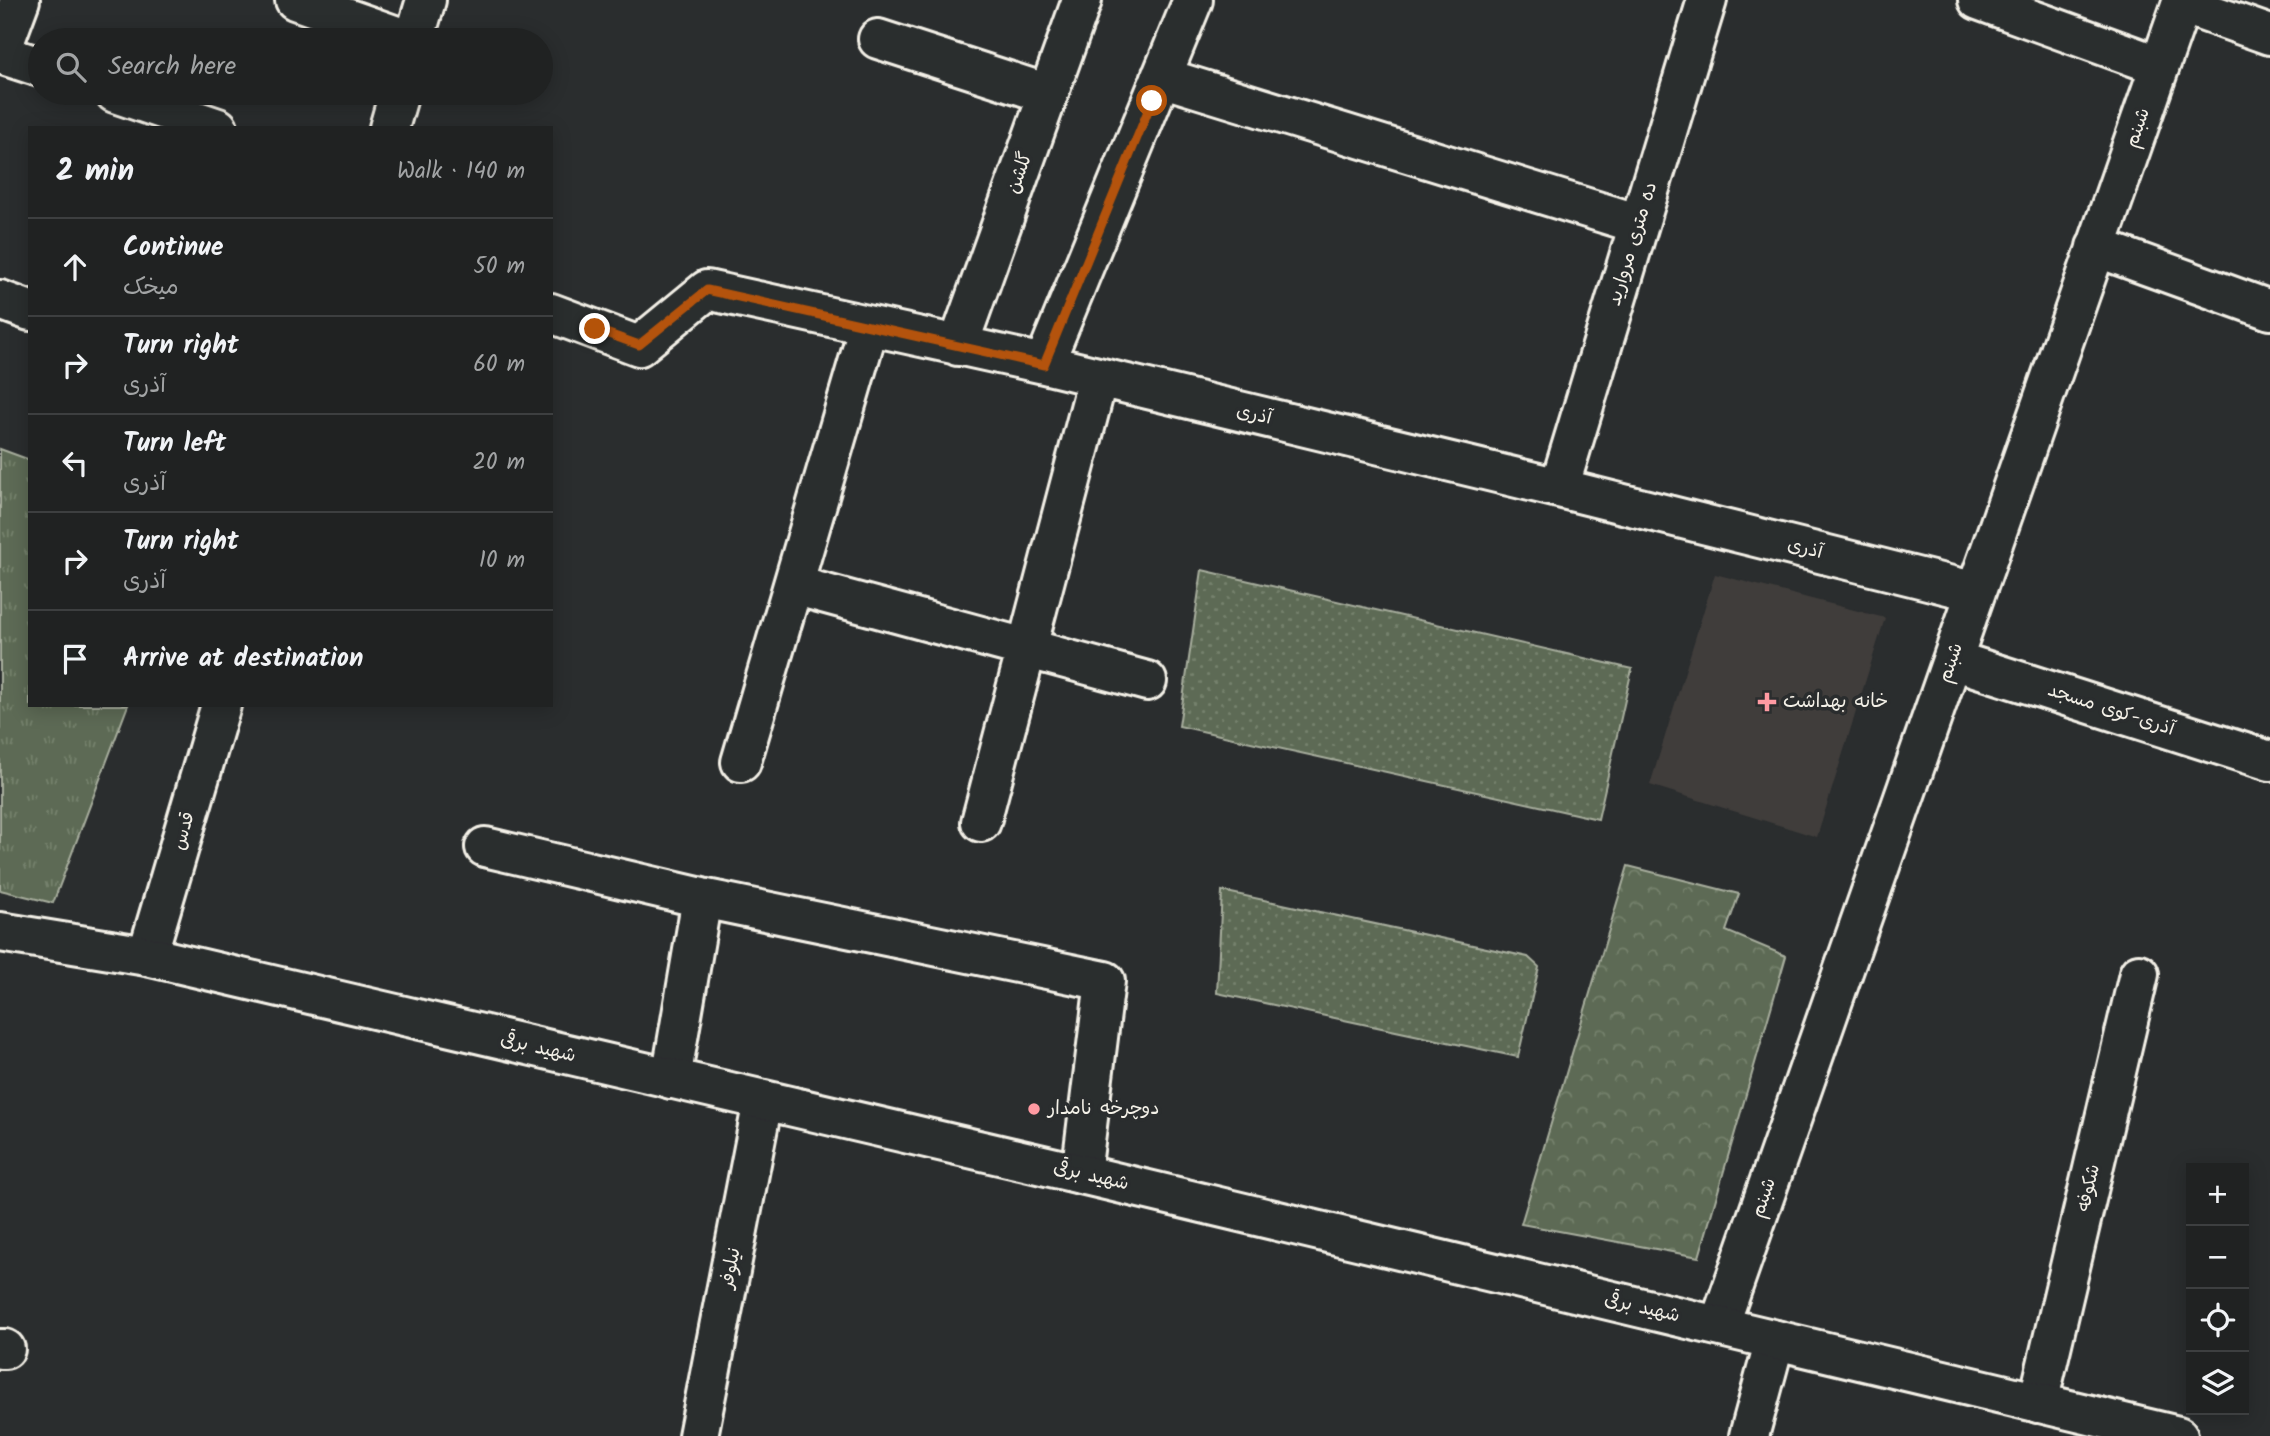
<!DOCTYPE html>
<html lang="en">
<head>
<meta charset="utf-8">
<style>
  body { margin:0; font-family:Kalam,"Playpen Sans Arabic",sans-serif; background:#282a2a; color:#f1f3f6 }
  .controls { position:absolute; right:21px; bottom:21px; display:grid; overflow:hidden; border-radius:0px; box-shadow:0 4px 18px #0003 }
  .controls button { width:63px; height:63px; display:grid; place-items:center; padding:0; border:0; border-bottom:2px solid #3d3f40; background:#202222; color:#f1f3f6; font:35px sans-serif }
  .stop { position:absolute; width:21px; height:21px; margin:-16px; border:5px solid #b45309; border-radius:50%; background:#fff }
  .stop.end { background:#b45309; border-color:#fff; box-shadow:0 2px 7px #0008 }
  .list { margin:0; padding:0; list-style:none }
  h2 { display:flex; justify-content:space-between; align-items:center; height:91px; margin:0; padding:0 28px; font-size:30px }
  h2 small { font-size:23px; font-weight:400; color:#a2a4a5 }
  .list li { display:grid; grid-template-columns:46px 1fr auto; gap:21px; align-items:center; box-sizing:border-box; height:98px; padding:0 28px; border-top:2px solid #3d3f40 }
  .list b { display:block; font-size:26px; white-space:nowrap }
  .list p { margin:0; font-size:23px; white-space:nowrap; color:#a2a4a5 }
  .list em { font-size:23px; font-style:normal; color:#a2a4a5 }
  .icon { flex:none; width:38px; height:38px; fill:none; stroke:currentColor; stroke-width:2; stroke-linecap:round; stroke-linejoin:round }
  .map { position:relative; flex:none; width:2270px; height:1436px; overflow:hidden }
  .search { position:absolute; background:#202222; box-shadow:0 4px 18px #0003; left:28px; top:28px; width:525px; height:77px; display:flex; align-items:center; gap:18px; box-sizing:border-box; padding:0 24px; border-radius:38px; color:#a2a4a5; font-size:26px }
  .panel { position:absolute; background:#202222; box-shadow:0 4px 18px #0003; left:28px; top:126px; width:525px; height:581px; border-radius:0px }
  .map>svg:first-child { display:block }
  .built { fill:#403d3b }
  .grass { fill:url(#grass-tufts); stroke:#a8ae9e; stroke-width:2 }
  .park { fill:url(#park-crowns); stroke:#a8ae9e; stroke-width:2 }
  .garden { fill:url(#garden-dots); stroke:#a8ae9e; stroke-width:2 }
  .lines { fill:none; stroke-linecap:round; stroke-linejoin:round }
  .minor-casing { stroke:#f4f1e8; stroke-width:44 }
  .major-casing { stroke:#f4f1e8; stroke-width:44 }
  .minor { stroke:#2a2d2e; stroke-width:38 }
  .major { stroke:#2a2d2e; stroke-width:38 }
  .route { stroke:#b45309; stroke-width:9 }
  .poi-dot { fill:#ff9aa2; stroke:#2a2d2e; stroke-width:2.5 }
  .labels { text-anchor:middle; dominant-baseline:central; stroke-width:7; stroke-linejoin:round; paint-order:stroke }
  .street-label { font-size:19px; fill:#f4f1e8; stroke:#2a2d2e }
  .poi-label { font-size:19px; fill:#f4f1e8; stroke:#2a2d2e; text-anchor:start }
</style>
</head>
<body>
<div class="map">
<svg width="2270" height="1436" viewBox="0 0 2270 1436">
  <defs>
    <pattern id="grass-tufts" width="24" height="20" patternUnits="userSpaceOnUse" patternTransform="scale(1.75)"><rect width="24" height="20" fill="#5d6b54"/><path d="M3 7l-1-3M5 7V3M7 7l1-3M15 17l-1-3M17 17v-4M19 17l1-3" fill="none" stroke="#75816d"/></pattern>
    <pattern id="park-crowns" width="20" height="18" patternUnits="userSpaceOnUse" patternTransform="scale(1.75)"><rect width="20" height="18" fill="#5d6b54"/><path d="M2 6a3 3 0 1 1 6 0M12 15a3 3 0 1 1 6 0" fill="none" stroke="#75816d"/></pattern>
    <pattern id="garden-dots" width="8" height="8" patternUnits="userSpaceOnUse" patternTransform="scale(1.75)"><rect width="8" height="8" fill="#5d6b54"/><path d="M2 2h.1M6 6h.1" fill="none" stroke="#75816d" stroke-width="1.8" stroke-linecap="round"/></pattern>
  </defs>
  <rect width="100%" height="100%" fill="#2a2d2e"/>
  <filter id="ink" filterUnits="userSpaceOnUse"><feTurbulence type="fractalNoise" baseFrequency=".0143" numOctaves="2"/><feDisplacementMap in="SourceGraphic" scale="14" xChannelSelector="R" yChannelSelector="G"/><feConvolveMatrix kernelMatrix="1 2 1 2 8 2 1 2 1" color-interpolation-filters="sRGB"/></filter>
  <g filter="url(#ink)">
    <path class="built" d="M1715 574 1885 618 1817 837 1650 785Z"/>
    <path class="grass" d="M0 449 30 460V705H128L53 903 0 890Z"/>
    <path class="park" d="M1628 866 1739 894 1726 931 1786 956 1699 1257 1521 1224Z"/>
    <path class="garden" d="M1202 570 1632 669 1598 819 1179 726Z
      M1222 891 1528 957 1539 967 1518 1057 1217 993Z"/>
    <g class="lines">
      <g class="minor-casing">
        <path id="minor" d="M295 0 408 40
          M1978 0 2160 66
          M2182 4 2270 35
          M878 39 1048 94
          M414 40 426 0
          M0 54 20 0
          M0 54 40 67
          M1161 77 1639 224
          M115 93 218 128
          M389 128 399 93
          M2096 247 2270 310
          M0 300 30 311
          M551 313 639 346 707 290 1044 364 1559 488 1976 592
          M958 346 1082 0
          M1044 364 1193 0
          M1559 488 1707 0
          M793 585 1147 681
          M1953 660 2270 761
          M741 762 869 326
          M981 822 1098 378
          M485 847 702 898 1105 981 1081 1174
          M147 956 221 705
          M671 1079 702 898
          M1719 1326 2183 0
          M0 1349H5
          M2038 1403 2139 974
          M698 1436 763 1101
          M1749 1436 1775 1340"/>
      </g>
      <g class="major-casing">
        <path id="major" d="M0 932 147 956 1081 1174 2178 1436"/>
      </g>
      <use href="#minor" class="minor"/>
      <use href="#major" class="major"/>
    </g>
  </g>
  <g class="lines" filter="url(#ink)">
    <path class="route" d="M595 329 639 345 707 290 1044 365 1152 101"/>
  </g>
  <g class="poi-dot">
    <path d="M1763.5 691.5h7v7h7v7h-7v7h-7v-7h-7v-7h7z"/>
    <circle cx="1034" cy="1109" r="7"/>
  </g>
  <g class="labels">
    <g class="street-label">
      <text transform="translate(2138 128) rotate(-71)">شبنم</text>
      <text transform="translate(1020 173) rotate(-70)">گلشن</text>
      <text transform="translate(1633 244) rotate(-73)">ده متری مروارید</text>
      <text transform="translate(1254 415) rotate(13)">آذری</text>
      <text transform="translate(1805 549) rotate(14)">آذری</text>
      <text transform="translate(1951 663) rotate(-71)">شبنم</text>
      <text transform="translate(2111 710) rotate(18)">آذری-کوی مسجد</text>
      <text transform="translate(184 831) rotate(-74)">قدس</text>
      <text transform="translate(538 1048) rotate(13)">شهید برقی</text>
      <text transform="translate(1091 1176) rotate(13)">شهید برقی</text>
      <text transform="translate(2089 1188) rotate(-77)">شکوفه</text>
      <text transform="translate(1764 1198) rotate(-71)">شبنم</text>
      <text transform="translate(731 1268) rotate(-79)">نیلوفر</text>
      <text transform="translate(1642 1308) rotate(13)">شهید برقی</text>
    </g>
    <g class="poi-label">
      <text x="1783" y="702">خانه بهداشت</text>
      <text x="1048" y="1109">دوچرخه نامدار</text>
    </g>
  </g>
</svg>
<div class="controls">
<button>+</button>
<button>−</button>
<button><svg class="icon" aria-label="locate" viewBox="0 0 24 24"><circle cx="12" cy="12" r="6"/><path d="M12 2v4M12 18v4M2 12h4M18 12h4"/></svg></button>
<button><svg class="icon" aria-label="layers" viewBox="0 0 24 24"><path d="M12 4l9 5-9 5-9-5zM3 14l9 5 9-5"/></svg></button>
</div>
<div class="stop" style="left:1152px;top:101px"></div>
<div class="stop end" style="left:595px;top:329px"></div>
<div class="search"><svg class="icon" aria-label="search" viewBox="0 0 24 24"><circle cx="10" cy="10" r="6"/><path d="M15 15l6 6"/></svg>Search here</div>
<section class="panel">
<h2>2 min<small>Walk · 140 m</small></h2>
<ul class="list">
<li><svg class="icon" aria-label="ahead" viewBox="0 0 24 24"><path d="M12 20V5M6 11l6-6 6 6"/></svg><div><b>Continue</b><p>میخک</p></div><em>50 m</em></li>
<li><svg class="icon" aria-label="right" viewBox="0 0 24 24"><path d="M7 20v-9h11M14 6l5 5-5 5"/></svg><div><b>Turn right</b><p>آذری</p></div><em>60 m</em></li>
<li><svg class="icon" aria-label="left" viewBox="0 0 24 24"><path d="M17 20v-9H6M10 6l-5 5 5 5"/></svg><div><b>Turn left</b><p>آذری</p></div><em>20 m</em></li>
<li><svg class="icon" aria-label="right" viewBox="0 0 24 24"><path d="M7 20v-9h11M14 6l5 5-5 5"/></svg><div><b>Turn right</b><p>آذری</p></div><em>10 m</em></li>
<li><svg class="icon" aria-label="arrive" viewBox="0 0 24 24"><path d="M6 21V4h12l-3 4 3 4H6"/></svg><div><b>Arrive at destination</b></div></li>
</ul>
</section>
</div>
</body>
</html>
